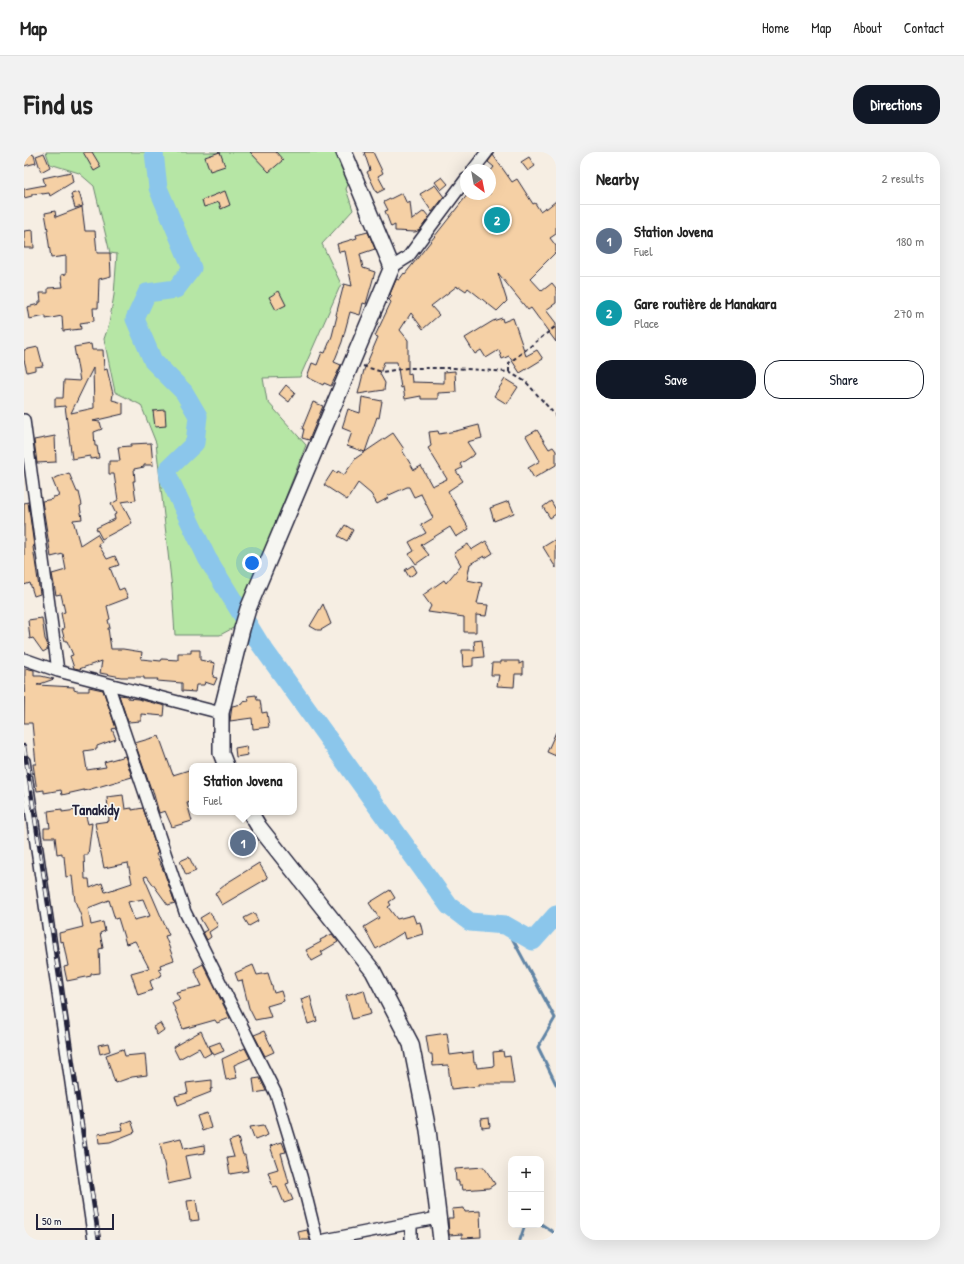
<!DOCTYPE html>
<html lang="en">
<head>
<meta charset="utf-8">
<style>
  body { margin:0; font-family:"Patrick Hand",sans-serif; background:#f2f2f2; color:#222 }
  .controls { position:absolute; right:12px; bottom:12px; display:grid; overflow:hidden; border-radius:8px; box-shadow:0 4px 16px #0002 }
  .controls button { width:36px; height:36px; display:grid; place-items:center; padding:0; border:0; border-bottom:1px solid #e0e0e0; background:#fff; color:#222; font:20px sans-serif }
  .compass { position:absolute; left:436px; top:12px; width:36px; height:36px; border-radius:50%; background:#fff; box-shadow:0 4px 16px #0002; rotate:148deg }
  .scale { position:absolute; left:12px; bottom:10px; width:78px; box-sizing:border-box; padding-left:4px; border:2px solid #22223b; border-top:0; font-size:11px; line-height:14px; white-space:nowrap; color:#22223b; -webkit-text-stroke:3px #f6f6f2; paint-order:stroke }
  .you { position:absolute; left:228px; top:411px; width:14px; height:14px; margin:-10px; border:3px solid #fff; border-radius:50%; background:#1a73e8; box-shadow:0 0 0 6px #1a73e833 }
  .badge { display:grid; place-items:center; width:26px; height:26px; border-radius:50%; background:#111827; color:#fff; font-size:13px; font-weight:700 }
  .pin { position:absolute; translate:-50% -50%; border:2px solid #fff; box-shadow:0 1px 4px #0006 }
  .popup { position:absolute; left:165px; top:611px; width:108px; height:52px; box-sizing:border-box; display:grid; place-content:center; border-radius:8px; background:#fff; filter:drop-shadow(0 1px 3px #0005); font-size:13px; white-space:nowrap; color:#767676 }
  .popup b { font-size:15px; color:#222 }
  .popup::after { content:''; position:absolute; left:50%; top:100%; margin-left:-8px; border:8px solid transparent; border-top-color:#fff }
  .list { margin:0; padding:0; list-style:none }
  h2 { display:flex; justify-content:space-between; align-items:center; height:52px; margin:0; padding:0 16px; font-size:17px }
  h2 small { font-size:13px; font-weight:400; color:#767676 }
  .list li { display:grid; grid-template-columns:26px 1fr auto; gap:12px; align-items:center; box-sizing:border-box; height:72px; padding:0 16px; border-top:1px solid #e0e0e0 }
  .list b { display:block; font-size:15px; white-space:nowrap }
  .list p { margin:0; font-size:13px; white-space:nowrap; color:#767676 }
  .list em { font-size:13px; font-style:normal; color:#767676 }
  .actions { display:flex; gap:8px; padding:12px 16px }
  .actions a { flex:1; padding:9px 0; border:1px solid #111827; border-radius:16px; text-align:center; font-size:14px; color:#111827 }
  .actions .main { background:#111827; color:#fff }
  .map { position:relative; flex:none; width:532px; height:1088px; overflow:hidden; border-radius:16px }
  header { display:flex; align-items:center; gap:24px; box-sizing:border-box; height:56px; padding:0 20px; background:#fff; border-bottom:1px solid #e0e0e0 }
  header strong { font-size:19px }
  nav { display:flex; gap:22px; margin-inline-start:auto; font-size:14px }
  .intro { display:flex; align-items:center; justify-content:space-between; box-sizing:border-box; height:96px; padding:0 24px }
  h1 { margin:0; font-size:28px }
  .button { padding:10px 18px; border-radius:16px; background:#111827; color:#fff; font-size:14px; font-weight:700 }
  main { display:flex; gap:24px; padding:0 24px }
  aside { flex:1; background:#fff; border-radius:16px; box-shadow:0 4px 16px #0002 }
  .map>svg:first-child { display:block }
  .green { fill:#b6e6a5; stroke:#6c8470 }
  .lines { fill:none; stroke-linecap:round; stroke-linejoin:round }
  .stream { stroke:#6184a5; stroke-width:3 }
  .river { stroke:#8bc6eb; stroke-width:19 }
  .building { fill:#f5d0a5; stroke:#22223b; fill-rule:evenodd }
  .minor-casing { stroke:#22223b; stroke-width:14 }
  .secondary-casing { stroke:#22223b; stroke-width:18 }
  .path { stroke:#22223b; stroke-width:2; stroke-dasharray:4 3; stroke-linecap:butt }
  .minor { stroke:#f6f6f2; stroke-width:11 }
  .secondary { stroke:#f6f6f2; stroke-width:15 }
  .rail-casing { stroke:#22223b; stroke-width:4.5 }
  .rail { stroke:#f6f6f2; stroke-width:3; stroke-dasharray:9; stroke-linecap:butt }
  .labels { text-anchor:middle; dominant-baseline:central; stroke-width:3.5; stroke-linejoin:round; paint-order:stroke }
  .neighbourhood-label { font-size:15px; font-weight:bold; fill:#22223b; stroke:#f6f6f2 }
</style>
</head>
<body>
<header>
<strong>Map</strong>
<nav><a>Home</a><a>Map</a><a>About</a><a>Contact</a></nav>
</header>
<div class="intro"><h1>Find us</h1><a class="button">Directions</a></div>
<main>
<div class="map">
<svg width="532" height="1088" viewBox="0 0 532 1088">
  <rect width="100%" height="100%" fill="#f6eee3"/>
  <filter id="ink" filterUnits="userSpaceOnUse"><feTurbulence type="fractalNoise" baseFrequency=".025" numOctaves="2"/><feDisplacementMap in="SourceGraphic" scale="8" xChannelSelector="R" yChannelSelector="G"/><feConvolveMatrix kernelMatrix="1 2 1 2 8 2 1 2 1" color-interpolation-filters="sRGB"/></filter>
  <g filter="url(#ink)">
    <path class="green" d="M22 0H316L327 25 322 37 329 58 298 92 317 132 276 225 239 226 243 249 282 293 211 475 196 483H151L148 437 132 291 117 253 91 240 80 187 85 172 90 143 93 102 86 101 70 34 55 21 26 12Z"/>
    <g class="lines">
      <path class="stream" d="M481 773 531 866 514 895 532 932
        M517 1072 532 1082
        M496 1088 501 1073"/>
      <path class="river" d="M130 0 134 36 168 116 152 137 123 141 111 167 129 209 160 240 174 264 171 291 144 317 145 326 183 406 236 492 425 754 446 770 481 773 509 789 532 763"/>
    </g>
    <path class="building" d="M0 0H7L9 3H10L12 11 0 14Z
      M59 0H68L77 15 70 19Z
      M196 0 201 14 186 19 181 5Z
      M226 0H252L259 8 245 20Z
      M340 0H349L359 21 354 24 361 37 353 41 343 20 346 18Z
      M20 1 26 15 17 20 12 4Z
      M469 3 488 30 493 27 509 52 511 51 516 59 522 55V57L532 49V82L526 86 532 94V100L506 126 518 139 528 131 532 136V151L522 158 532 171V190L507 156 504 158 474 121 483 149 473 159 444 136 442 139 436 135 434 136 433 134 407 154 415 163 399 177 387 161 376 178 384 188V222L387 221 388 230 420 231V220L431 219 432 240 414 241V247H397V244L381 247 379 235 377 236 373 210H360L356 222 361 231 360 238 334 242 340 218 354 185 351 184 367 150 365 148 368 144 366 142 372 128 373 127 375 128 380 121 381 122 444 42H466V20L470 15 464 10Z
      M505 5 511 14 504 19 497 10Z
      M47 20 49 30 26 44 25 41 18 42V41L8 42V44L0 46V37L21 33 19 26Z
      M418 25 424 32 417 38 411 30Z
      M411 33 420 45 408 60 396 42Z
      M201 39 206 53 197 57 195 50 180 55 178 48Z
      M55 40 59 54 51 56 47 42Z
      M378 41 383 52 386 50 388 68 400 59 405 65 396 78 391 80 371 79V73L367 75 361 59 364 58 360 50Z
      M58 55 61 79H71L73 101H86L87 124 75 127 74 156H69L70 169 56 171 57 177 39 179 38 164 22 167V164L5 167 3 155 15 152V150H17L16 141H24V136L39 135 37 123 42 122V104L27 106 23 78H24L21 61 31 59 32 65Z
      M9 78 10 96H0V79Z
      M344 80 351 97 336 102 339 116 351 120 342 152 339 151 336 163 326 160 318 190 310 210 317 213 307 234 300 231 299 233 283 225 288 211 293 213 298 200 301 201 308 184 313 164 312 163 320 132 328 134 321 99 315 100 313 92 333 86 332 83Z
      M255 139 262 153 252 158 245 145Z
      M478 166 479 170 489 166 502 204 513 198 519 207 496 221 485 204 478 207 475 198 462 206 457 198 451 202 441 186 469 169Z
      M67 192 68 198H79L80 218 83 217 89 242 88 248 99 251V262L69 269 76 270 78 277 70 280 71 294H73L75 306 66 307V304L48 307 41 254 31 255V246H39L40 228 56 229 50 195ZM69 216 70 256 47 261 62 230Z
      M14 195 19 214 11 215V218L3 220 0 208V198Z
      M481 227 494 235 483 252 470 244Z
      M262 233 271 241 265 250 255 242Z
      M338 245 358 249 355 266 353 265 341 300 323 294 328 280 318 276 324 257 336 261Z
      M289 250 299 254 285 288 278 286 280 277H278Z
      M141 258 142 274 131 275 129 259Z
      M455 273 458 286 443 290 451 302 436 312 438 316 432 319 439 329 424 339 445 377 432 385 426 375 397 393 405 403 392 412 385 402 390 399 385 390 402 381 397 373 409 366 397 342 390 345 385 335H383L363 344 364 346 353 352 347 342 334 331 323 348 300 333 309 319 313 321 314 319 320 323 332 306 369 281 380 297 378 298 390 318 397 314 408 334 423 327 404 296 407 294 405 280 414 279 415 282 432 279Z
      M513 278 525 297 529 295 532 299V313L510 326 504 316 516 309 502 284Z
      M31 284 32 310 13 311 10 288Z
      M127 291 129 313H120V315L110 317 111 329H109L112 348 97 350 108 371 78 387 72 376 91 367 90 363 92 362 87 352 94 348 90 322H85V309H96L94 295 107 294V292Z
      M45 321 53 340H55L58 353 56 354 58 367 49 368 56 393 73 382 78 390 74 392 83 407 91 404 95 413 86 416 95 438 100 436 104 446 83 454 86 467 84 468 86 476H84L87 497H99L118 500 117 507 137 509 138 507 154 508V501H167V498H176V508L191 511 189 525 193 526 190 533 181 530 180 533H172L171 540 158 539V531L133 529 134 527H120V525H97L76 521 78 509 55 517 50 516 46 504 49 503 43 489H41L38 478 40 477 37 461 41 460 37 442 32 443 28 422 42 418 39 402 27 405 18 349 29 347V345L35 344 28 327Z
      M485 349 490 361 470 369 466 356Z
      M527 349 532 358V362L526 366 519 355Z
      M4 350 10 394 9 395 16 442 10 444 6 431 0 433V351Z
      M321 373 329 378 323 389 314 384Z
      M532 387V416L519 395Z
      M462 389 469 401 461 406 460 404 446 412 443 428 458 431 453 452 464 453 462 464 452 463V480H440V465L404 460 407 454 399 443 420 428 422 431 437 413 430 401 444 392 447 398Z
      M389 413 393 420 385 425 381 418Z
      M299 452 307 472 297 478H293L286 474Z
      M18 466 21 487 23 491 24 497 19 500 9 486 6 487 4 468Z
      M458 488 460 505 449 506V514L439 515 438 498H451L450 489Z
      M477 509H495V512L499 510V522H491L490 535 473 534 475 523H467L468 511H477Z
      M1 516 10 518V524H17L30 527 13 533 50 535V538L53 539H65V535L79 538 92 576 88 577 92 587 73 594V597L60 599 63 618 82 615 80 610 101 604 108 625 60 639V638L38 643 37 638 20 641V638L13 639 9 612H12L8 571H0Z
      M95 543 104 544V546L114 547 141 554 140 564 117 562V569L104 570Z
      M232 543 233 548H236L238 561 243 560 245 575 229 577 228 566 206 569 208 554 218 552V550L225 549 224 544Z
      M532 580V604L523 600Z
      M135 584 149 623 168 617V650L163 651 168 669 148 675 141 659 135 661 128 636 127 637 111 591Z
      M222 594 224 603 212 605 211 596Z
      M99 643 101 657 108 656V658L119 656 134 701 132 702 140 720 151 751 144 753 123 724 120 725 145 783 141 784 150 808 136 813 137 816 134 817 138 823 126 829 129 838 114 843 107 821 125 816 111 789 102 792 94 766 91 767 85 748 64 756 67 773 79 770 81 779 76 781 79 796 75 797 76 821 67 822V824L43 829 40 815 44 814 39 789 36 790 35 781 59 775 57 764 51 749 48 724 42 725 40 704H38V701L33 702 31 685H20V676H26L24 659 38 657V660L60 657 64 672 68 671 64 703H60L61 727H65L66 736 78 731 81 740 108 731 104 711 80 716 71 671 85 669 83 645ZM119 747 126 764 110 768 104 750Z
      M221 679 229 692 216 700 208 688Z
      M165 705 172 719 162 723 156 709Z
      M235 711 244 726 198 753 191 741 201 733V732Z
      M366 738 371 746 365 750 367 753 364 755 373 767 389 763 392 771 396 770 399 782 382 787 380 780 352 797 340 775 355 766 345 751Z
      M186 760 194 774 185 780 187 785 183 788 179 780 183 778 176 766Z
      M230 761 234 769 225 774 220 766Z
      M308 782 314 790 297 800 299 803 288 809 282 798 297 790 296 788Z
      M179 812 206 866 193 871 191 868 159 877 148 850 156 847 152 840 178 834 170 817Z
      M229 813 233 823 244 821 250 841 257 839 260 849 243 854 247 865 231 868 225 856 218 828 214 829 211 821Z
      M340 838 347 862 328 867 322 843Z
      M286 844 293 869 284 872 277 847Z
      M136 871 140 878 133 883 129 875Z
      M177 879 187 901 180 905 175 896 155 907 149 895Z
      M240 879 250 900 241 904 230 883Z
      M423 881 426 903 449 900 450 911H452L453 916 470 914 469 900 479 899 480 905 486 904 490 932H455V934L427 937 424 913 409 914 408 902H405L402 884Z
      M196 890 200 899 190 903 185 894Z
      M84 891 86 899 76 902 74 893Z
      M221 896 226 906 210 913 213 926 202 928 198 907Z
      M99 897 101 904 121 902 123 923 108 925 91 931 82 903Z
      M236 926 242 939 231 941 229 927Z
      M188 928V937H186L187 940 154 953 151 944 164 941 162 931Z
      M183 961 187 976 178 979 173 964Z
      M465 966 466 975 458 976 457 967Z
      M107 968 111 980 86 990 75 991 74 982 99 978 97 972Z
      M240 973 244 983 231 988 226 975Z
      M157 986 160 997 180 993 181 1001 161 1004 166 1027 144 1032 136 991Z
      M214 986 219 1003H221L224 1019 206 1022 203 1006 210 1005 205 989Z
      M258 990 262 1000 257 1001 265 1031 262 1032 269 1048 260 1051 253 1034 249 1035 244 1020 254 1017 246 994Z
      M460 1015 471 1032 465 1036 439 1038 438 1033H435V1029H432L431 1017Z
      M172 1048 175 1068 166 1069 163 1049Z
      M440 1056 441 1060 456 1059 457 1085 438 1086V1082L425 1083 424 1066H429L428 1057Z
      M283 1078 286 1088H276L274 1080Z"/>
    <g class="lines">
      <g class="minor-casing">
        <path id="minor" d="M449 18 463 0
          M368 115 384 105 442 27
          M0 268 34 519
          M0 507 34 519 197 561
          M84 532 161 760 252 942 277 1024 293 1088
          M0 609 70 1088
          M387 1071V1088
          M301 1088 413 1066"/>
      </g>
      <g class="secondary-casing">
        <path id="secondary" d="M202 614 197 601V561L218 477 224 457 368 115 320 0
          M226 660 235 675 349 819 387 892 404 978 417 1088"/>
      </g>
      <path class="path" d="M339 214 358 220 383 216H430L485 220 502 230 532 264
        M485 220V211L532 174"/>
      <use href="#minor" class="minor"/>
      <use href="#secondary" class="secondary"/>
      <g class="rail-casing">
        <path id="rail" d="M0 594 75 1088"/>
      </g>
      <use href="#rail" class="rail"/>
    </g>
  </g>
  <g class="labels">
    <g class="neighbourhood-label">
      <text x="72" y="657">Tanakidy</text>
    </g>
  </g>
</svg>
<div class="controls">
<button>+</button>
<button>−</button>
</div>
<svg class="compass" viewBox="-18 -18 36 36"><path d="M0-13l5 13h-10z" fill="#e53935"/><path d="M0 13l5-13h-10z" fill="#767676"/></svg>
<div class="scale">50 m</div>
<div class="you"></div>
<div class="pin badge" style="left:219px;top:691px;background:#5c6f8a">1</div>
<div class="popup"><b>Station Jovena</b>Fuel</div>
<div class="pin badge" style="left:473px;top:68px;background:#0f9aa8">2</div>
</div>
<aside>
<h2>Nearby<small>2 results</small></h2>
<ul class="list">
<li><span class="badge" style="background:#5c6f8a">1</span><div><b>Station Jovena</b><p>Fuel</p></div><em>180 m</em></li>
<li><span class="badge" style="background:#0f9aa8">2</span><div><b>Gare routière de Manakara</b><p>Place</p></div><em>270 m</em></li>
</ul>
<div class="actions"><a class="main">Save</a><a>Share</a></div>
</aside>
</main>
</body>
</html>
